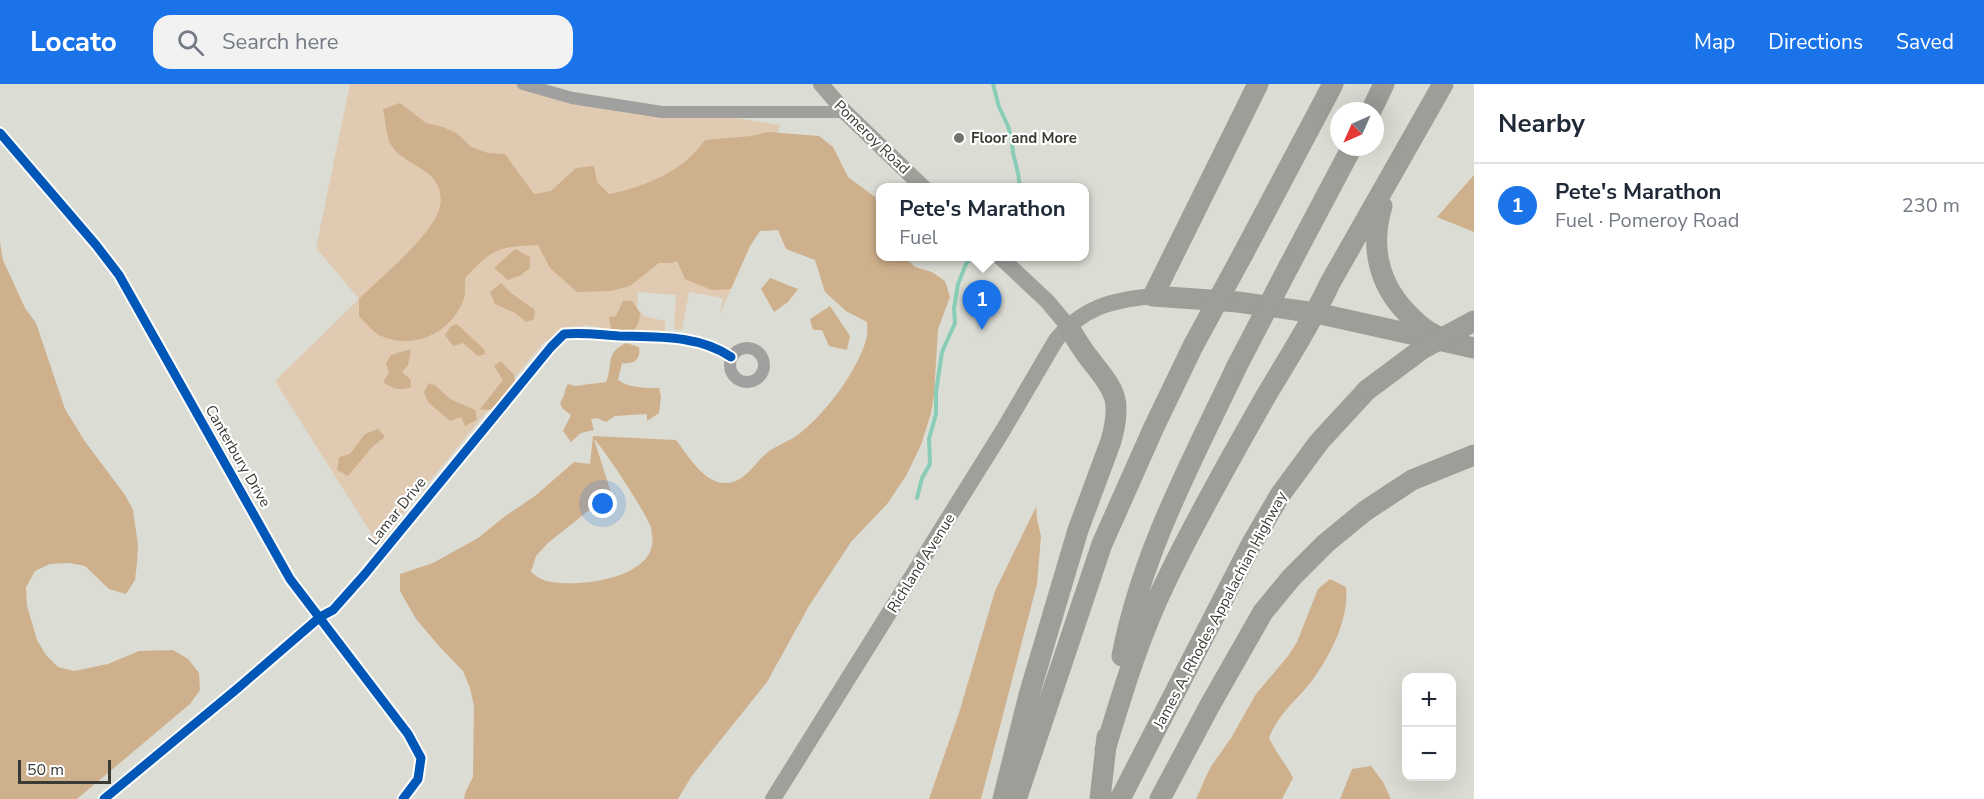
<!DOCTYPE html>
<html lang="en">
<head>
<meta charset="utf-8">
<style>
  body { margin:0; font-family:"Nunito Sans",sans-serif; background:#f2f2f3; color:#1f2937 }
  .controls { position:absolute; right:18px; bottom:18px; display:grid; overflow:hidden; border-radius:12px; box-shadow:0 6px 24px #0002 }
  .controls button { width:54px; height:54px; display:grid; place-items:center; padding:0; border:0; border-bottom:2px solid #e0e1e3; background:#fff; color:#1f2937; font:30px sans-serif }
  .compass { position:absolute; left:1330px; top:18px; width:54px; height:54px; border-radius:50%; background:#fff; box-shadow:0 6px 24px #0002; rotate:225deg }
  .scale { position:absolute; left:18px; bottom:15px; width:93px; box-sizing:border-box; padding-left:6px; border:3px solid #3a3b35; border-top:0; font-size:16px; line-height:21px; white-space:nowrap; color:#3a3b35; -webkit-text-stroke:4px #fff; paint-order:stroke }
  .you { position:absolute; left:603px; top:420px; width:21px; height:21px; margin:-15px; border:4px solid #fff; border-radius:50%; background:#1a73e8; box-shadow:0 0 0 9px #1a73e833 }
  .badge { display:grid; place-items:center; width:39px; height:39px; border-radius:50%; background:#1a73e8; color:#fff; font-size:20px; font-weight:700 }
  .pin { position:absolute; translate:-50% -50px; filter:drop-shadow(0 2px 3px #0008) }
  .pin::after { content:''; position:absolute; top:32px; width:21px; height:18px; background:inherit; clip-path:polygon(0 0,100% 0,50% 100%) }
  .popup { position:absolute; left:876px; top:99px; width:213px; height:78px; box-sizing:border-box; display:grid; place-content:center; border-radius:12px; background:#fff; filter:drop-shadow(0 2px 4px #0005); font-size:20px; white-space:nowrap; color:#747a83 }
  .popup b { font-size:22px; color:#1f2937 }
  .popup::after { content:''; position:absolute; left:50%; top:100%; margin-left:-12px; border:12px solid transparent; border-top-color:#fff }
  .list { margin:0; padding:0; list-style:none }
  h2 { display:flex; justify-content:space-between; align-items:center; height:78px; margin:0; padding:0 24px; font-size:26px }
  h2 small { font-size:20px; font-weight:400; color:#747a83 }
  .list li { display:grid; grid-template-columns:39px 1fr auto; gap:18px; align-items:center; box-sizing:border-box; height:84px; padding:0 24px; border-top:2px solid #e0e1e3 }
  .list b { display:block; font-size:22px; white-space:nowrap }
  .list p { margin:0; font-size:20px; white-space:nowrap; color:#747a83 }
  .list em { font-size:20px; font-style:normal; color:#747a83 }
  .icon { flex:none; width:33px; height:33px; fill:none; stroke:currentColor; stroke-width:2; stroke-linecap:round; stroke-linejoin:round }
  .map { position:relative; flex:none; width:1474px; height:715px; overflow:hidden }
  header { display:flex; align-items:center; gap:36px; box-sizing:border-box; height:84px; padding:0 30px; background:#1a73e8; color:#fff }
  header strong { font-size:28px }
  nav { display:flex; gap:33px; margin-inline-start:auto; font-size:21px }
  .search { width:420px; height:54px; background:#f2f2f3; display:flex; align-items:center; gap:15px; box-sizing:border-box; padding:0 21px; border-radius:18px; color:#747a83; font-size:22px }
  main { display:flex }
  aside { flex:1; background:#fff }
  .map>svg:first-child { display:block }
  .green { fill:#e0cab2 }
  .forest { fill:#cfb08c; fill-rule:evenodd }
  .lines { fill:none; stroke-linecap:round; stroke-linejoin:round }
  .stream { stroke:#8acdb7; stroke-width:4 }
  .street { stroke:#a0a09e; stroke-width:12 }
  .secondary { stroke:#a0a09b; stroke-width:16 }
  .highway { stroke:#9e9d98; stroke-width:21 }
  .highway-bridge { stroke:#9e9d98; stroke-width:21 }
  .cycleway-casing { stroke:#fff; stroke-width:13 }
  .cycleway { stroke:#0057b8; stroke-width:9 }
  .poi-dot { fill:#72736d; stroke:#fff; stroke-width:2 }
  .labels { text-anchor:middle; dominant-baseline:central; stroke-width:4.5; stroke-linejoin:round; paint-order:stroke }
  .street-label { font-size:15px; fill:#3a3b35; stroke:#fff }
  .poi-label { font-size:15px; font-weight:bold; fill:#3a3b35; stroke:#fff; text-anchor:start }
</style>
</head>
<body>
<header>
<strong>Locato</strong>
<div class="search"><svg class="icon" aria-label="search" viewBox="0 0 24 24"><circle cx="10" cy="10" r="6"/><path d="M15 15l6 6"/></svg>Search here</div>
<nav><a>Map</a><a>Directions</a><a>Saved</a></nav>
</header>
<main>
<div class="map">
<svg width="1474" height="715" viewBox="0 0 1474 715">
  <rect width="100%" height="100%" fill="#dbdcd4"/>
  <path class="green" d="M350 0H526L780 41 731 205 720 230 723 214 689 208 682 246 674 245 676 211 638 208 637 224 644 232 665 237V247L611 245 584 241 544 258 378 460 275 297 359 215 316 164Z"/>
  <path class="forest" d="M400 19 426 39 443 43 458 50 471 63 488 69 505 70 534 110 551 107 576 84 594 82 597 98 609 110C636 105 668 93 689 74 695 69 700 62 705 56L751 52 768 48 819 52 833 63 848 93 875 113 880 136V172L905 173 915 183 932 188 945 197 950 213 938 245 934 312 931 329 921 361 906 392 887 420 851 458 809 522 767 598 691 693 678 715H464L465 709 473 693 474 622 470 604 463 587 439 562 416 535 400 507V490L433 479 478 454 504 433 535 412 574 378 590 380 593 352 676 356C689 372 704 401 728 399 746 397 755 378 768 368 776 362 787 358 796 352 823 333 857 288 866 256 868 250 867 243 867 238L846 227 825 208 815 176 786 165 778 146 760 147 750 162 731 205 712 206 685 195 677 177 671 179H659L630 202 611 207 577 208 550 184 538 161C496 163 494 164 465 194 465 201 466 211 463 217 450 250 412 267 379 251 372 247 365 238 359 232V215C380 194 430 153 439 126 443 114 440 101 431 92 419 81 395 73 389 57 386 47 385 35 383 25ZM594 355C604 365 647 430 651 444 652 448 653 458 652 462 645 496 574 504 547 497 541 496 535 491 531 488L536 472 548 459 588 427 613 415Z
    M1474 91V148L1437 133Z
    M0 158 3 176 25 224 36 239 65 325 84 356 125 411 133 426 138 461 137 479 135 496 126 510 109 505 85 482 69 479 50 480 35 487 26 503 27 522 37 556 46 571 58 583 74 587 108 580 139 567 173 566 188 575 199 589 200 606 190 620 77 715H0Z
    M515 165 530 173V184L521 191 508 196 494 184Z
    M770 194 798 205 788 218 774 228 761 205Z
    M501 199 511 209 535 226 534 235 526 238 515 229 495 220 490 208Z
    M623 217H632L640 229 639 237 633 249 611 245 609 233 616 232Z
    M830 222 850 252 847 266 829 262 822 246H813L810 235Z
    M457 240 484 265 485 270 478 272 463 259 453 262 445 251 450 243Z
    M626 259 639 263C641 277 633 280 622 279L618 296C630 304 644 304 659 304L661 313 659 329 647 337V330L615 332 606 338 597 334 591 335 594 346 581 349 571 358 563 347 571 331 563 325 560 319C566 310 564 305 568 300L575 302 606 298C614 279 604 270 626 259Z
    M411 265 408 281 402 288 411 296V303C400 307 393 305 383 298L389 289 386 279 391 271Z
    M501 277 514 291 515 296 504 313 490 326 480 325 503 296 494 282Z
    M429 299 436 302 450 315 475 326 477 336 465 342 461 333 450 337 428 318 424 308Z
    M378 345 385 353 374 361 348 392 337 386 339 373 350 370 365 350Z
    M1036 423 1037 435 1041 452 1037 500 981 715H929L959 629 995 507Z
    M1330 495 1346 503C1349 536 1331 571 1311 598 1295 618 1279 629 1269 654 1276 669 1286 680 1293 694L1282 715H1196L1210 684 1231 654 1256 610 1288 572 1297 558 1318 505Z
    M1371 682 1383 698 1391 715H1340L1352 685Z"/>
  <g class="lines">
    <path class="stream" d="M993 0 999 23 1008 42 1012 57 1013 69 1018 89 1020 104
      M917 414 922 394 930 380 929 355 936 330V308L942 268 955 239 954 224 958 200 966 180 972 172"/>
    <path class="street" d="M523 0 572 14 662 28H845
      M0 49 96 161 119 191 290 495 408 650 421 674 418 695 403 715
      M730 281a17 17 0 1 1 34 0a17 17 0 1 1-34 0Z
      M104 715 238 604 320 533 333 526 365 490 551 263 564 250C583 248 601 251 619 252 657 253 699 251 731 273"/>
    <path class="secondary" d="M821 0 845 28 924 104
      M999 172 1047 217 1068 242
      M773 715 1002 348 1056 256C1083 223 1112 216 1153 212"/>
    <path class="highway" d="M1258 0 1153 212 1238 218 1316 229 1474 264
      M1371 27 1384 0
      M1382 122C1370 162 1378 200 1408 230 1417 239 1425 247 1437 252
      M1243 170 1333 0
      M1289 182 1352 63
      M1122 572C1142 468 1192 377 1237 282
      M1105 666C1123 606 1141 547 1169 491 1199 429 1233 370 1267 310 1289 273 1312 238 1330 199L1443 0
      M1018 710 1102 460 1154 343 1193 262
      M1003 715 1029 611 1078 446 1111 357C1123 314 1114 306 1089 274 1081 264 1075 253 1068 242
      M1100 715 1107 653
      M1120 715 1252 459 1280 411 1319 358 1367 306
      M1160 715 1210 621 1263 528 1291 494 1326 459 1365 427 1412 396 1474 371"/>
    <path class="highway-bridge" d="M1193 262 1243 170
      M1237 282 1289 182
      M1367 306 1422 265 1474 237"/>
    <g class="cycleway-casing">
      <path id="cycleway" d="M0 49 96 161 119 191 290 495 408 650 421 674 418 695 403 715
        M104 715 238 604 320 533 333 526 365 490 551 263 564 250C583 248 601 251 619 252 657 253 699 251 731 273"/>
    </g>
    <use href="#cycleway" class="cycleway"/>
  </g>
  <circle class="poi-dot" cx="959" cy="54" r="6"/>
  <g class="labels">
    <g class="street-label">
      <text transform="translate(872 53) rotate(44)">Pomeroy Road</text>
      <text transform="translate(238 372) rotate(60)">Canterbury Drive</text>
      <text transform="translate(397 427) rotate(-51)">Lamar Drive</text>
      <text transform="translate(921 479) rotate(-58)">Richland Avenue</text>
      <text transform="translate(1220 526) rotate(-62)">James A. Rhodes Appalachian Highway</text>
    </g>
    <g class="poi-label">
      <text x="971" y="54">Floor and More</text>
    </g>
  </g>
</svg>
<div class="controls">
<button>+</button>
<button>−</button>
</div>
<svg class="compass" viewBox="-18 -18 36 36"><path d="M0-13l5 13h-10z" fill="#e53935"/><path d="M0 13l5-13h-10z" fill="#747a83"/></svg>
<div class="scale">50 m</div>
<div class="you"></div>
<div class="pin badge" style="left:982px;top:246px">1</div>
<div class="popup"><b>Pete's Marathon</b>Fuel</div>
</div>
<aside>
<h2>Nearby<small></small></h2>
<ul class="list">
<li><span class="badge">1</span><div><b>Pete's Marathon</b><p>Fuel · Pomeroy Road</p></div><em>230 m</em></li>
</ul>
</aside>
</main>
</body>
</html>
